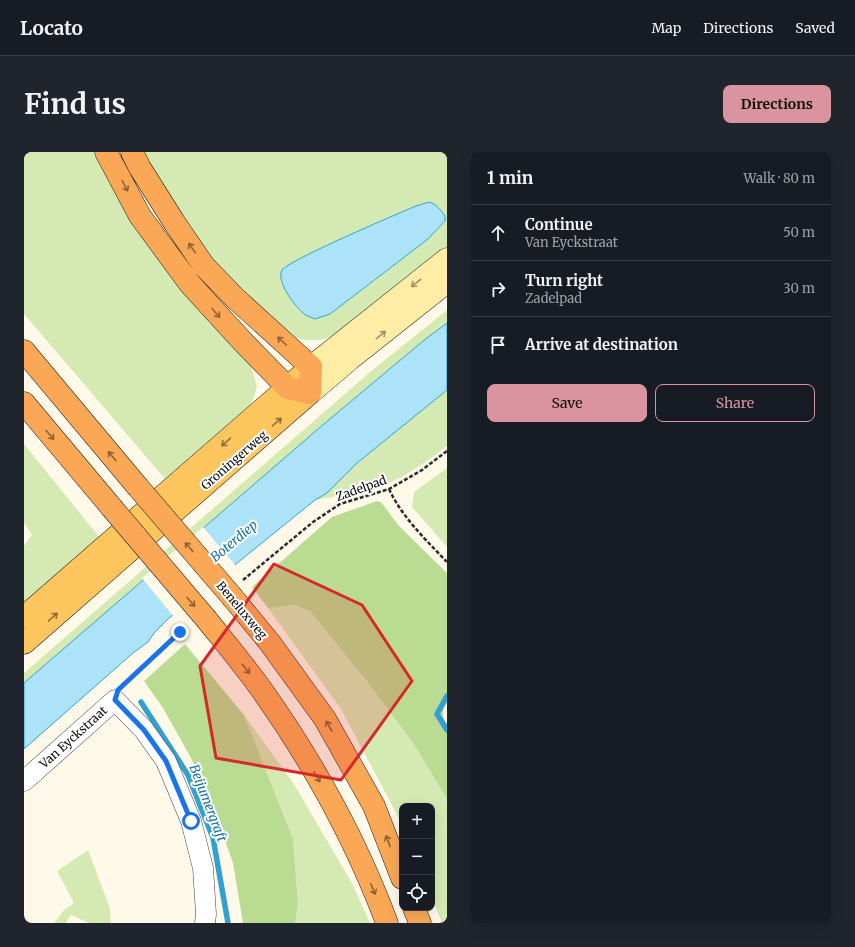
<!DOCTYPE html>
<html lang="en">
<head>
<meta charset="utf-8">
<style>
  body { margin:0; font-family:Merriweather,serif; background:#20242c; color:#f1f3f6 }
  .controls { position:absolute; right:12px; bottom:12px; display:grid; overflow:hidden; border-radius:8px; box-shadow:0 4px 16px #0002 }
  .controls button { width:36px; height:36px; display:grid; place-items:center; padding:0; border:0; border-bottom:1px solid #363941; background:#171b24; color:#f1f3f6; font:20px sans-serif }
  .stop { position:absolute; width:12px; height:12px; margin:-9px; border:3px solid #1a73e8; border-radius:50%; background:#fff }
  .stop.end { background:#1a73e8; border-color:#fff; box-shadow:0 1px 4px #0008 }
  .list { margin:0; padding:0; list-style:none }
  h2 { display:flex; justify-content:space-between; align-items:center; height:52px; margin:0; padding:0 16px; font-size:17px }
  h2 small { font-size:13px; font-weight:400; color:#9ea1a6 }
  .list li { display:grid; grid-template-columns:26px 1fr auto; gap:12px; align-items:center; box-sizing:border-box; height:56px; padding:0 16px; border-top:1px solid #363941 }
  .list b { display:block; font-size:15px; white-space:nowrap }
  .list p { margin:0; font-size:13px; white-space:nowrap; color:#9ea1a6 }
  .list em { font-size:13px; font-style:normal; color:#9ea1a6 }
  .actions { display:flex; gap:8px; padding:12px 16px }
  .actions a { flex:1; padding:9px 0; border:1px solid #da94a0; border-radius:8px; text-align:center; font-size:14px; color:#da94a0 }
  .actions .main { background:#da94a0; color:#111 }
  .icon { flex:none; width:22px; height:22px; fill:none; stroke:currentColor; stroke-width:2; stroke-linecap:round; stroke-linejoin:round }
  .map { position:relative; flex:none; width:423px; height:771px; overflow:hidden; border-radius:8px }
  header { display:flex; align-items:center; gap:24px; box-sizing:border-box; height:56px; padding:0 20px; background:#171b24; border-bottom:1px solid #363941 }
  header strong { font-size:19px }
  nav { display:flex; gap:22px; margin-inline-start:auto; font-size:14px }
  .intro { display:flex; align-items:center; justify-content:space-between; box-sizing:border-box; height:96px; padding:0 24px }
  h1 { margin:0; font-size:28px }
  .button { padding:10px 18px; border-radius:8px; background:#da94a0; color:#111; font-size:14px; font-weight:700 }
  main { display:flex; gap:24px; padding:0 24px }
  aside { flex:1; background:#171b24; border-radius:8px; box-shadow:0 4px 16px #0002 }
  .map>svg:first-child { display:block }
  .green { fill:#d5eab3; fill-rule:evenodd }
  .forest { fill:#badb92 }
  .water { fill:#ade3f8; stroke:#32a1d1 }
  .pier { fill:#fff9ea }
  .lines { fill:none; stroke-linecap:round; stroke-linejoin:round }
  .stream { stroke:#32a1d1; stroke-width:5.5 }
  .minor-casing { stroke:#3e3e3e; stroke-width:21 }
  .secondary-casing { stroke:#2d2d2d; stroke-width:23 }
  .primary-casing { stroke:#1c1c1c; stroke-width:23 }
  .trunk-casing { stroke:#1c1c1c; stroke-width:23 }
  .path { stroke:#2d2d2d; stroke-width:2.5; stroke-dasharray:4 2; stroke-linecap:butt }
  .minor { stroke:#fff; stroke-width:20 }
  .secondary { stroke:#ffeca5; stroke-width:22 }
  .primary { stroke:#fcc55d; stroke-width:22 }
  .trunk { stroke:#faa856; stroke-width:22 }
  .trunk-bridge-casing { stroke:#1c1c1c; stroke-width:23; stroke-linecap:butt }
  .trunk-bridge { stroke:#faa856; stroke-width:22 }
  .oneway { stroke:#8e6134 }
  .oneway2 { stroke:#9d9267 }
  .oneway3 { stroke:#907138 }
  .route { stroke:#1a73e8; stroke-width:5 }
  .marked { fill:#d62828; fill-opacity:0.2; stroke:#d62828; stroke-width:3; stroke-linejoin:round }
  .labels { text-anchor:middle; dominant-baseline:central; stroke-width:4; stroke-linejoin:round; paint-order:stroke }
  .street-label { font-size:12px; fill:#0b0b0b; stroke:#fff }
  .water-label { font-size:13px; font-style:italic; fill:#1270a0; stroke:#fff }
</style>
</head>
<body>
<header>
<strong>Locato</strong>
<nav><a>Map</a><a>Directions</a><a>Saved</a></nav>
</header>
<div class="intro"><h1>Find us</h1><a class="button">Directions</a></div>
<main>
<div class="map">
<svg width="423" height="771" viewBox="0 0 423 771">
  <rect width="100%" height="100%" fill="#fff9ea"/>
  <g class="green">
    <polygon points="0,0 72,0 227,214 233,235 227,253 141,327 0,162"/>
    <path d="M118 0H423V99L310 184C293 190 280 190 264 182L183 110ZM404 50 421 64V70L404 87 306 162 291 167 269 110 392 54Z"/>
    <polygon points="423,158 423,171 399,189 294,277 0,531 0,521 346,220"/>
    <path d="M423 238V294C404 308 382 325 360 333 338 341 314 344 291 348L303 341 333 311Z"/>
    <polygon points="0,292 76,386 0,453 0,394 8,383 0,371"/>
    <polygon points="423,316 423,395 388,355 390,340"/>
    <polygon points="270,453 286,459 345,532 389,591 423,647 423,771 418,771 408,746 408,654 378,654 378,672 317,557 244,456"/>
    <polygon points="220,563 270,632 329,733 346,771 271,771 274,752 269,687"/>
    <polygon points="64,698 86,756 87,771 65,771 47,763 42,771 30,771 40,758 50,751 33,719"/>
  </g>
  <g class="forest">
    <path d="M353 349 357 350 375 374 423 421V549C418 557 417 564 423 572V647L389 591 345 532 286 459 270 453 244 456 228 435 308 365Z"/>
    <polygon points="161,492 220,563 269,687 274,752 271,771 219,771 209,711 188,652 167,606 139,556 120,529"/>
  </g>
  <g class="water">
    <path d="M405 50C412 52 417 58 421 64V69L404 87 306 162 291 167C287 165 281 164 278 160 270 153 252 129 258 118 265 108 373 62 392 54Z"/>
    <polygon points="423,171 423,238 333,311 303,341 291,348 144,467 130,481 124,490 109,501 0,597 0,531 294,277 399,189"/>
  </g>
  <polygon class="pier" points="179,375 212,414 150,465 118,426"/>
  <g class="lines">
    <g class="stream">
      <polyline points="423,544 413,562 423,578"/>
      <polyline points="117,550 164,623 189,686 204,771"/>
    </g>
    <defs>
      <polyline id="minor" points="0,629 91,548 120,578 142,609 167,669 179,716 182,762 181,771"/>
      <g id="secondary">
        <polyline points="287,215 423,107"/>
        <polyline points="286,241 326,207 423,130"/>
      </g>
      <g id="primary">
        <polyline points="0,465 287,215"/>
        <polyline points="0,491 286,241"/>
      </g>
      <g id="trunk">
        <polyline points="82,0 116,64 166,132 220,191 264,236 286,241 287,215 211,146 180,114 150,70 116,16 108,0"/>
        <polyline points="0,199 113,334"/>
        <polyline points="0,251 88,356"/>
        <polyline points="209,446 246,491 301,567 350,654 378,726"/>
        <path d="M183 468C203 493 224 518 242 544 291 614 333 691 363 771"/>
        <polyline points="390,756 396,771"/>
      </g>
    </defs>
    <use href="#minor" class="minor-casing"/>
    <use href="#secondary" class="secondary-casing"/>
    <use href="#primary" class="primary-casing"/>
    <use href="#trunk" class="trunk-casing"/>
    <g class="path">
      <path d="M365 337C378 365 401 387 423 410"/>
      <polyline points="219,428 289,370 316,352 365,337 398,318 423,299"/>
      <polyline points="100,533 163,475"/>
    </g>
    <use href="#minor" class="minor"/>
    <use href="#secondary" class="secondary"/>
    <use href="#primary" class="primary"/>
    <use href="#trunk" class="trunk"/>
    <defs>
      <g id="trunk-bridge">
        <polyline points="113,334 209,446"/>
        <polyline points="88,356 183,468"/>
      </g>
    </defs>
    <use href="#trunk-bridge" class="trunk-bridge-casing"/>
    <use href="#trunk-bridge" class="trunk-bridge"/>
  </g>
  <defs><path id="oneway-shaft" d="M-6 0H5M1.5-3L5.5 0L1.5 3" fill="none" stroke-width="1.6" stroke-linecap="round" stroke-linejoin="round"/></defs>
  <g class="oneway">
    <use href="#oneway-shaft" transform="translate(101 34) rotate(62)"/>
    <use href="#oneway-shaft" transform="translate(168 96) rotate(-125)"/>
    <use href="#oneway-shaft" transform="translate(192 161) rotate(48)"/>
    <use href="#oneway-shaft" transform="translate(258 189) rotate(-138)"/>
    <use href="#oneway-shaft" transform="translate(26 283) rotate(50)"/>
    <use href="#oneway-shaft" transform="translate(88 304) rotate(-130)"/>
    <use href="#oneway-shaft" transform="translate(165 395) rotate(-130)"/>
    <use href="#oneway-shaft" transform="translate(167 450) rotate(49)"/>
    <use href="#oneway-shaft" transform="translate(222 517) rotate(52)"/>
    <use href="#oneway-shaft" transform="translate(305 574) rotate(-119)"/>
    <use href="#oneway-shaft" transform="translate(293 625) rotate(60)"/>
    <use href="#oneway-shaft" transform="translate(364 689) rotate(-111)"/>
    <use href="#oneway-shaft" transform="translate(349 737) rotate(67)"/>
  </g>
  <g class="oneway2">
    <use href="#oneway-shaft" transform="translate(392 131) rotate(142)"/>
    <use href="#oneway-shaft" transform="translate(357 183) rotate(-38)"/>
  </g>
  <g class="oneway3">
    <use href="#oneway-shaft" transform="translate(253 270) rotate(-41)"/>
    <use href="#oneway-shaft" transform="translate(202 290) rotate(139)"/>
    <use href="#oneway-shaft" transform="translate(29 465) rotate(-41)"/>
  </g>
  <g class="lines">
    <polyline class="route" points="156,480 94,538 91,548 120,578 142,609 167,669"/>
  </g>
  <path class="marked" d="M250 412 338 453 388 529 317 628 192 606 176 514Z"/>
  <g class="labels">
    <g class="street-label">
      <text transform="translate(210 308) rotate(-41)">Groningerweg</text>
      <text transform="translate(337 336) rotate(-20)">Zadelpad</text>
      <text transform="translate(218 458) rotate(50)">Beneluxweg</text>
      <text transform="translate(49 585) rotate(-42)">Van Eyckstraat</text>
    </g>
    <g class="water-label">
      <text transform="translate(210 389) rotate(-40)">Boterdiep</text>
      <text transform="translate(184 651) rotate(69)">Beijumergraft</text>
    </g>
  </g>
</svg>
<div class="controls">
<button>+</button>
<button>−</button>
<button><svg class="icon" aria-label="locate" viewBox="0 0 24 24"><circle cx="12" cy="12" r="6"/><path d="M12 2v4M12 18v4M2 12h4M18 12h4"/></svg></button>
</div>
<div class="stop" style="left:167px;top:669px"></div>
<div class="stop end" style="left:156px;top:480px"></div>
</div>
<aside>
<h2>1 min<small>Walk · 80 m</small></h2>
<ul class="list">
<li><svg class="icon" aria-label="ahead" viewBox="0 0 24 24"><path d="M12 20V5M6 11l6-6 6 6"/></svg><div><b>Continue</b><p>Van Eyckstraat</p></div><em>50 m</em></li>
<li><svg class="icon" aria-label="right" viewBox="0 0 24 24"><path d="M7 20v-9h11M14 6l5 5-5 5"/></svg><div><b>Turn right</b><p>Zadelpad</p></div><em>30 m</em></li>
<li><svg class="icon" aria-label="arrive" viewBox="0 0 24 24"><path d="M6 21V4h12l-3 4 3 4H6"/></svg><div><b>Arrive at destination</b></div></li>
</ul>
<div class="actions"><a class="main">Save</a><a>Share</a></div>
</aside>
</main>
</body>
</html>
